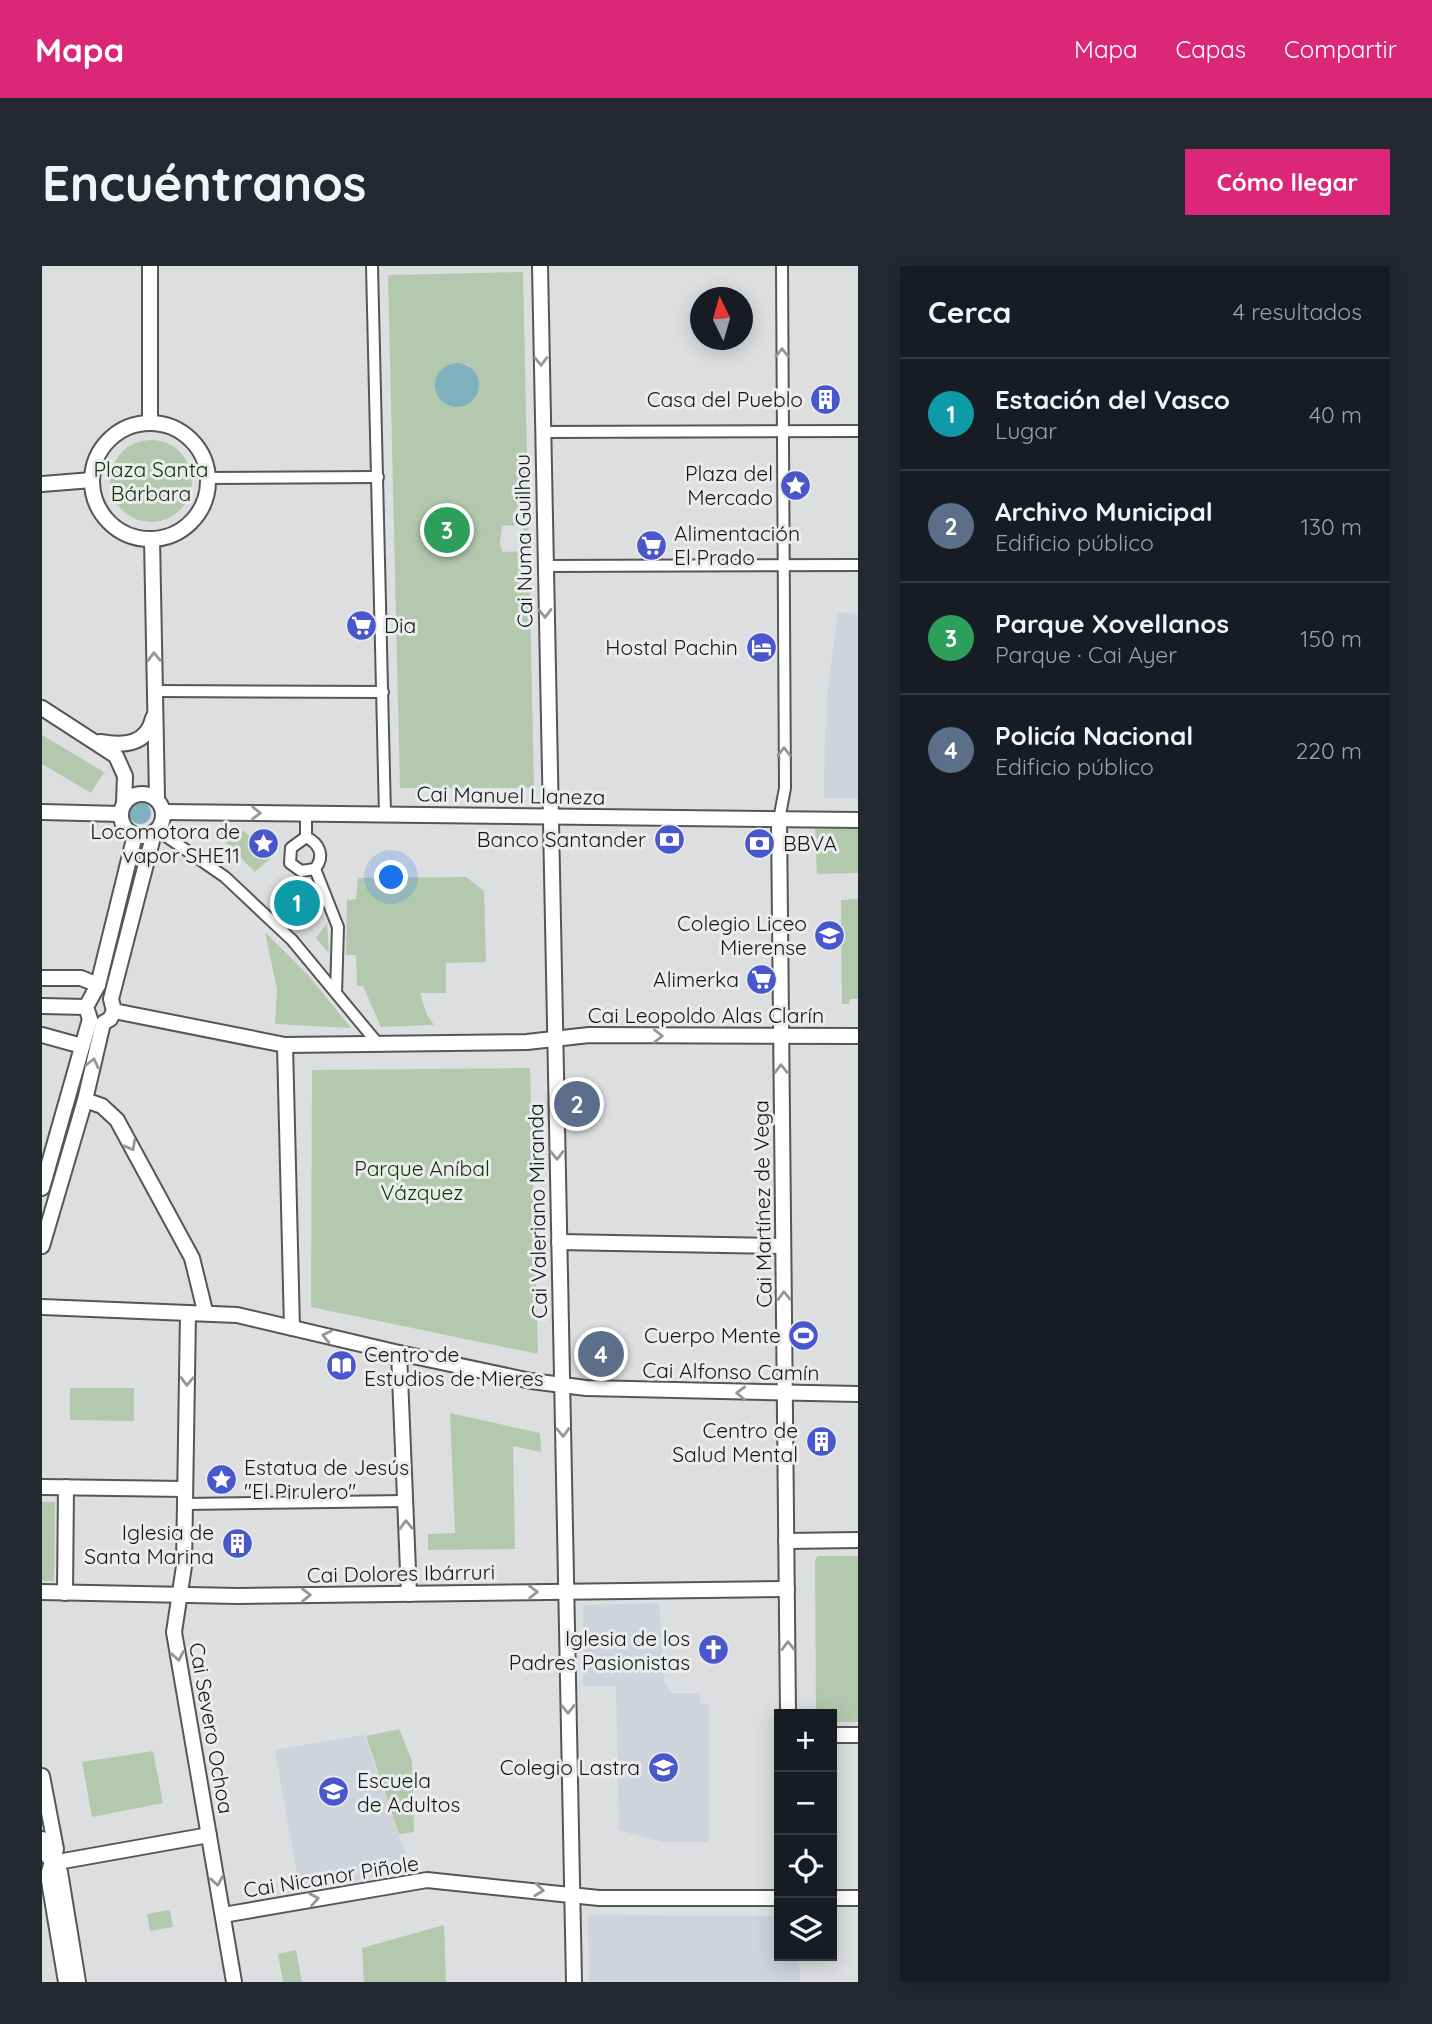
<!DOCTYPE html>
<html lang="es">
<head>
<meta charset="utf-8">
<style>
  body { margin:0; font-family:Quicksand,sans-serif; background:#242831; color:#f1f3f6 }
  .controls { position:absolute; right:21px; bottom:21px; display:grid; overflow:hidden; border-radius:0px; box-shadow:0 4px 18px #0003 }
  .controls button { width:63px; height:63px; display:grid; place-items:center; padding:0; border:0; border-bottom:2px solid #363941; background:#171b24; color:#f1f3f6; font:35px sans-serif }
  .compass { position:absolute; left:648px; top:21px; width:63px; height:63px; border-radius:50%; background:#171b24; box-shadow:0 4px 18px #0003; rotate:355deg }
  .you { position:absolute; left:350px; top:612px; width:24px; height:24px; margin:-18px; border:5px solid #fff; border-radius:50%; background:#1a73e8; box-shadow:0 0 0 10px #1a73e833 }
  .badge { display:grid; place-items:center; width:46px; height:46px; border-radius:50%; background:#db2777; color:#fff; font-size:23px; font-weight:700 }
  .pin { position:absolute; translate:-50% -50%; border:4px solid #fff; box-shadow:0 2px 7px #0006 }
  .list { margin:0; padding:0; list-style:none }
  h2 { display:flex; justify-content:space-between; align-items:center; height:91px; margin:0; padding:0 28px; font-size:30px }
  h2 small { font-size:23px; font-weight:400; color:#9ea1a6 }
  .list li { display:grid; grid-template-columns:46px 1fr auto; gap:21px; align-items:center; box-sizing:border-box; height:112px; padding:0 28px; border-top:2px solid #363941 }
  .list b { display:block; font-size:26px; white-space:nowrap }
  .list p { margin:0; font-size:23px; white-space:nowrap; color:#9ea1a6 }
  .list em { font-size:23px; font-style:normal; color:#9ea1a6 }
  .icon { flex:none; width:38px; height:38px; fill:none; stroke:currentColor; stroke-width:2; stroke-linecap:round; stroke-linejoin:round }
  .map { position:relative; flex:none; width:816px; height:1716px; overflow:hidden; border-radius:0px }
  header { display:flex; align-items:center; gap:42px; box-sizing:border-box; height:98px; padding:0 35px; background:#db2777; color:#fff }
  header strong { font-size:33px }
  nav { display:flex; gap:38px; margin-inline-start:auto; font-size:24px }
  .intro { display:flex; align-items:center; justify-content:space-between; box-sizing:border-box; height:168px; padding:0 42px }
  h1 { margin:0; font-size:49px }
  .button { padding:18px 32px; border-radius:0px; background:#db2777; color:#fff; font-size:24px; font-weight:700 }
  main { display:flex; gap:42px; padding:0 42px }
  aside { flex:1; background:#171b24; border-radius:0px; box-shadow:0 4px 18px #0003 }
  .map>svg:first-child { display:block }
  .built { fill:#cfd4dc }
  .green { fill:#b3c9ae; fill-rule:evenodd }
  .water { fill:#7eb1bd }
  .lines { fill:none; stroke-linecap:round; stroke-linejoin:round }
  .pedestrian-casing { stroke:#555657; stroke-width:14 }
  .minor-casing { stroke:#555657; stroke-width:18 }
  .pedestrian { stroke:#fff; stroke-width:10 }
  .minor { stroke:#fff; stroke-width:14 }
  .oneway { stroke:#969697 }
  .labels { text-anchor:middle; dominant-baseline:central; stroke-width:6; stroke-linejoin:round; paint-order:stroke }
  .poi-label { font-size:21px; fill:#161617; stroke:#eaeced; text-anchor:end }
  .park-label { font-size:21px; fill:#0f3503; stroke:#eaeced }
  .street-label { font-size:21px; fill:#161617; stroke:#eaeced }
</style>
</head>
<body>
<header>
<strong>Mapa</strong>
<nav><a>Mapa</a><a>Capas</a><a>Compartir</a></nav>
</header>
<div class="intro"><h1>Encuéntranos</h1><a class="button">Cómo llegar</a></div>
<main>
<div class="map">
<svg width="816" height="1716" viewBox="0 0 816 1716">
  <rect width="100%" height="100%" fill="#dddee0"/>
  <g class="built">
    <polygon points="796,346 816,348 816,532 782,532 783,462 785,462 785,430"/>
    <polygon points="617,1337 623,1418 630,1427 658,1427 658,1439 667,1438 667,1576 620,1576 577,1564 574,1420 541,1420 541,1339"/>
    <polygon points="322,1469 369,1603 258,1625 233,1484"/>
    <polygon points="546,1649 737,1650 737,1690 757,1690 758,1716 547,1716"/>
  </g>
  <g class="green">
    <path d="M481 6 492 522H358L346 9ZM414 97 426 99C437 111 442 122 429 136L396 109 406 99ZM474 259H481V285L461 286 458 278 460 260Z"/>
    <circle cx="109" cy="215" r="41"/>
    <polygon points="0,469 62,506 49,527 0,498"/>
    <polygon points="773,563 816,563 816,607 775,608"/>
    <polygon points="202,565 229,592 213,606 173,566"/>
    <polygon points="424,611 442,625 444,696 404,697 404,727 378,727 385,749 392,759 339,761 321,720 315,720 314,689 304,689 305,634 314,633 316,612"/>
    <polygon points="816,633 816,733 808,733 807,738 800,738 799,634"/>
    <polygon points="285,657 287,687 274,672"/>
    <polygon points="223,666 265,708 309,762 233,758 235,723"/>
    <polygon points="488,802 496,1088 269,1041 270,804"/>
    <polygon points="28,1122 92,1122 92,1155 28,1154"/>
    <polygon points="408,1147 498,1167 499,1186 471,1180 473,1283 386,1284 386,1268 413,1267"/>
    <polygon points="0,1236 13,1236 12,1315 0,1315"/>
    <polygon points="776,1290 816,1290 816,1456 790,1456 790,1448 774,1448 773,1294"/>
    <polygon points="357,1463 370,1495 372,1566 357,1568 324,1470"/>
    <polygon points="111,1485 121,1537 50,1551 40,1496"/>
    <polygon points="128,1644 131,1661 108,1665 105,1648"/>
    <polygon points="402,1659 404,1716 322,1716 320,1682"/>
    <polygon points="254,1684 260,1716 241,1716 236,1688"/>
  </g>
  <g class="water">
    <circle cx="415" cy="119" r="22"/>
    <circle cx="98" cy="547" r="11"/>
  </g>
  <g class="lines">
    <defs>
      <g id="pedestrian">
        <polyline points="330,0 343,549"/>
        <polyline points="500,166 816,165"/>
        <polyline points="166,212 336,211"/>
        <polyline points="502,300 816,299"/>
        <polyline points="112,425 341,426"/>
        <path d="M264 548V571C278 578 283 590 273 603L296 661 294 727"/>
        <polyline points="737,554 743,522 740,0"/>
        <polyline points="115,564 183,611 250,674 337,779"/>
        <polyline points="264,571 249,582 248,597 259,605 273,603"/>
        <polyline points="143,1238 363,1235"/>
      </g>
      <g id="minor">
        <polyline points="108,0 108,157"/>
        <polyline points="498,0 532,1716"/>
        <circle cx="108" cy="215" r="58"/>
        <polyline points="0,218 50,214"/>
        <polyline points="110,273 115,532"/>
        <polyline points="0,442 74,490 83,510 82,538"/>
        <path d="M58 476C82 480 105 479 111 452"/>
        <circle cx="100" cy="549" r="21"/>
        <polyline points="0,546 79,548"/>
        <polyline points="122,546 816,554"/>
        <polyline points="737,554 746,1448"/>
        <polyline points="0,712 39,712 56,719"/>
        <polyline points="0,740 44,741"/>
        <polyline points="72,745 243,779 485,776 547,769 816,770"/>
        <polyline points="0,769 40,780"/>
        <polyline points="243,779 250,1062"/>
        <polyline points="43,834 60,840 75,854 150,992 163,1045"/>
        <polyline points="0,922 48,753 44,741 56,719 93,569"/>
        <polyline points="517,976 741,980"/>
        <polyline points="0,980 43,834 61,757 68,753 72,745 69,733 112,567"/>
        <polyline points="0,1041 195,1049 357,1087 489,1115 544,1122 816,1128"/>
        <polyline points="146,1047 142,1300 132,1366 192,1716"/>
        <polyline points="357,1087 367,1328"/>
        <polyline points="0,1221 143,1223"/>
        <polyline points="744,1275 816,1274"/>
        <polyline points="0,1326 196,1330 745,1323"/>
        <polyline points="23,1327 24,1221"/>
        <polyline points="790,1469 816,1469"/>
        <polyline points="0,1510 14,1583 6,1609 24,1716"/>
        <polyline points="0,1573 2,1585 18,1606 36,1716"/>
        <polyline points="10,1597 167,1569"/>
        <polyline points="790,1632 816,1632"/>
        <polyline points="181,1649 385,1614 557,1632 737,1632"/>
      </g>
    </defs>
    <use href="#pedestrian" class="pedestrian-casing"/>
    <use href="#minor" class="minor-casing"/>
    <use href="#pedestrian" class="pedestrian"/>
    <use href="#minor" class="minor"/>
  </g>
  <defs><path id="oneway-chevron" d="M-2-3.5L2.5 0L-2 3.5" fill="none" stroke-width="1.6" stroke-linecap="round" stroke-linejoin="round" transform="scale(1.75)"/></defs>
  <g class="oneway">
    <use href="#oneway-chevron" transform="translate(740 87) rotate(-90)"/>
    <use href="#oneway-chevron" transform="translate(499 95) rotate(89)"/>
    <use href="#oneway-chevron" transform="translate(503 347) rotate(89)"/>
    <use href="#oneway-chevron" transform="translate(112 391) rotate(-91)"/>
    <use href="#oneway-chevron" transform="translate(742 486) rotate(-91)"/>
    <use href="#oneway-chevron" transform="translate(214 547) rotate(1)"/>
    <use href="#oneway-chevron" transform="translate(616 770)"/>
    <use href="#oneway-chevron" transform="translate(51 797) rotate(-77)"/>
    <use href="#oneway-chevron" transform="translate(739 803) rotate(-91)"/>
    <use href="#oneway-chevron" transform="translate(89 880) rotate(61)"/>
    <use href="#oneway-chevron" transform="translate(515 889) rotate(89)"/>
    <use href="#oneway-chevron" transform="translate(742 1030) rotate(-91)"/>
    <use href="#oneway-chevron" transform="translate(285 1070) rotate(-167)"/>
    <use href="#oneway-chevron" transform="translate(145 1115) rotate(91)"/>
    <use href="#oneway-chevron" transform="translate(699 1127) rotate(-178)"/>
    <use href="#oneway-chevron" transform="translate(521 1166) rotate(89)"/>
    <use href="#oneway-chevron" transform="translate(364 1259) rotate(-92)"/>
    <use href="#oneway-chevron" transform="translate(491 1326) rotate(-1)"/>
    <use href="#oneway-chevron" transform="translate(264 1329) rotate(-1)"/>
    <use href="#oneway-chevron" transform="translate(746 1380) rotate(-91)"/>
    <use href="#oneway-chevron" transform="translate(136 1390) rotate(80)"/>
    <use href="#oneway-chevron" transform="translate(526 1443) rotate(89)"/>
    <use href="#oneway-chevron" transform="translate(175 1615) rotate(80)"/>
    <use href="#oneway-chevron" transform="translate(497 1624) rotate(6)"/>
    <use href="#oneway-chevron" transform="translate(272 1633) rotate(-10)"/>
  </g>
  <defs>
    <symbol id="building-disc" viewBox="-11 -11 22 22"><circle r="9.5" fill="#4a56cc" stroke="#eaeced"/><path d="M-4-6H4V6H1V3H-1V6H-4ZM-2.5-4.3h1.7v1.8h-1.7ZM.8-4.3h1.7v1.8H.8ZM-2.5-1h1.7V.8h-1.7ZM.8-1h1.7V.8H.8Z" fill="#fff"/></symbol>
    <symbol id="sight-disc" viewBox="-11 -11 22 22"><circle r="9.5" fill="#4a56cc" stroke="#eaeced"/><path d="M0-6L1.8-2.2L6-1.7L2.9 1.2L3.7 5.4L0 3.3L-3.7 5.4L-2.9 1.2L-6-1.7L-1.8-2.2Z" fill="#fff"/></symbol>
    <symbol id="supermarket-disc" viewBox="-11 -11 22 22"><circle r="9.5" fill="#4a56cc" stroke="#eaeced"/><path d="M-6-5.5h2.5l.6 2H6L4.5 2H-2.5L-4.4-4H-6ZM-1.5 3.2a1.3 1.3 0 1 0 .1 0ZM3 3.2a1.3 1.3 0 1 0 .1 0Z" fill="#fff"/></symbol>
    <symbol id="hotel-disc" viewBox="-11 -11 22 22"><circle r="9.5" fill="#4a56cc" stroke="#eaeced"/><path d="M-6-4.5h1.5V1H6V5H4.5V3h-9V5H-6ZM-4 0a1.8 1.8 0 1 1 3.6 0ZM.5 0V-2.5h3Q6-2.5 6 0Z" fill="#fff"/></symbol>
    <symbol id="bank-disc" viewBox="-11 -11 22 22"><circle r="9.5" fill="#4a56cc" stroke="#eaeced"/><path d="M-6-4H6V4H-6ZM0-2.3a2.3 2.3 0 1 0 0 4.6a2.3 2.3 0 1 0 0-4.6Z" fill="#fff"/></symbol>
    <symbol id="school-disc" viewBox="-11 -11 22 22"><circle r="9.5" fill="#4a56cc" stroke="#eaeced"/><path d="M0-5L7-2L0 1L-7-2ZM-4 1L0 2.5L4 1V4Q0 6-4 4Z" fill="#fff"/></symbol>
    <symbol id="stadium-disc" viewBox="-11 -11 22 22"><circle r="9.5" fill="#4a56cc" stroke="#eaeced"/><path d="M0-5a6.5 5 0 1 0 0 10a6.5 5 0 1 0 0-10ZM-3.5-1.8h7v3.6h-7Z" fill="#fff"/></symbol>
    <symbol id="library-disc" viewBox="-11 -11 22 22"><circle r="9.5" fill="#4a56cc" stroke="#eaeced"/><path d="M-6-4Q-3-5.5-.7-3.5V5Q-3 3-6 4ZM6-4Q3-5.5 .7-3.5V5Q3 3 6 4Z" fill="#fff"/></symbol>
    <symbol id="church-disc" viewBox="-11 -11 22 22"><circle r="9.5" fill="#4a56cc" stroke="#eaeced"/><path d="M-1.2-6h2.4v3.5h3.3v2.4h-3.3V6h-2.4V-.1h-3.3v-2.4h3.3Z" fill="#fff"/></symbol>
  </defs>
  <g fill-rule="evenodd">
    <use href="#building-disc" x="766" y="116" width="35" height="35"/>
    <use href="#sight-disc" x="736" y="202" width="35" height="35"/>
    <use href="#supermarket-disc" x="592" y="262" width="35" height="35"/>
    <use href="#supermarket-disc" x="302" y="342" width="35" height="35"/>
    <use href="#hotel-disc" x="702" y="364" width="35" height="35"/>
    <use href="#bank-disc" x="610" y="556" width="35" height="35"/>
    <use href="#sight-disc" x="204" y="560" width="35" height="35"/>
    <use href="#bank-disc" x="700" y="560" width="35" height="35"/>
    <use href="#school-disc" x="770" y="652" width="35" height="35"/>
    <use href="#supermarket-disc" x="702" y="696" width="35" height="35"/>
    <use href="#stadium-disc" x="744" y="1052" width="35" height="35"/>
    <use href="#library-disc" x="282" y="1082" width="35" height="35"/>
    <use href="#building-disc" x="762" y="1158" width="35" height="35"/>
    <use href="#sight-disc" x="162" y="1196" width="35" height="35"/>
    <use href="#building-disc" x="178" y="1260" width="35" height="35"/>
    <use href="#church-disc" x="654" y="1366" width="35" height="35"/>
    <use href="#school-disc" x="604" y="1484" width="35" height="35"/>
    <use href="#school-disc" x="274" y="1508" width="35" height="35"/>
  </g>
  <g class="labels">
    <g class="poi-label">
      <text x="761" y="133">Casa del Pueblo</text>
      <text x="731" y="207">Plaza del<tspan x="731" dy="24">Mercado</tspan></text>
      <text x="632" y="267" text-anchor="start">Alimentación<tspan x="632" dy="24">El Prado</tspan></text>
      <text x="342" y="359" text-anchor="start">Dia</text>
      <text x="696" y="381">Hostal Pachin</text>
      <text x="198" y="565">Locomotora de<tspan x="198" dy="24">vapor SHE11</tspan></text>
      <text x="604" y="573">Banco Santander</text>
      <text x="741" y="577" text-anchor="start">BBVA</text>
      <text x="765" y="657">Colegio Liceo<tspan x="765" dy="24">Mierense</tspan></text>
      <text x="697" y="713">Alimerka</text>
      <text x="739" y="1069">Cuerpo Mente</text>
      <text x="322" y="1088" text-anchor="start">Centro de<tspan x="322" dy="24">Estudios de Mieres</tspan></text>
      <text x="756" y="1164">Centro de<tspan x="756" dy="24">Salud Mental</tspan></text>
      <text x="202" y="1201" text-anchor="start">Estatua de Jesús<tspan x="202" dy="24">"El Pirulero"</tspan></text>
      <text x="172" y="1266">Iglesia de<tspan x="172" dy="24">Santa Marina</tspan></text>
      <text x="648" y="1372">Iglesia de los<tspan x="648" dy="24">Padres Pasionistas</tspan></text>
      <text x="598" y="1501">Colegio Lastra</text>
      <text x="315" y="1514" text-anchor="start">Escuela<tspan x="315" dy="24">de Adultos</tspan></text>
    </g>
    <g class="park-label">
      <text x="109" y="203">Plaza Santa<tspan x="109" dy="24">Bárbara</tspan></text>
      <text x="380" y="902">Parque Aníbal<tspan x="380" dy="24">Vázquez</tspan></text>
    </g>
    <g class="street-label">
      <text transform="translate(481 275) rotate(-91)">Cai Numa Guilhou</text>
      <text transform="translate(469 529) rotate(1)">Cai Manuel Llaneza</text>
      <text x="664" y="749">Cai Leopoldo Alas Clarín</text>
      <text transform="translate(720 938) rotate(-91)">Cai Martínez de Vega</text>
      <text transform="translate(495 945) rotate(-91)">Cai Valeriano Miranda</text>
      <text transform="translate(689 1105) rotate(1)">Cai Alfonso Camín</text>
      <text transform="translate(359 1307) rotate(-1)">Cai Dolores Ibárruri</text>
      <text transform="translate(170 1462) rotate(80)">Cai Severo Ochoa</text>
      <text transform="translate(289 1610) rotate(-9)">Cai Nicanor Piñole</text>
    </g>
  </g>
</svg>
<div class="controls">
<button>+</button>
<button>−</button>
<button><svg class="icon" aria-label="locate" viewBox="0 0 24 24"><circle cx="12" cy="12" r="6"/><path d="M12 2v4M12 18v4M2 12h4M18 12h4"/></svg></button>
<button><svg class="icon" aria-label="layers" viewBox="0 0 24 24"><path d="M12 4l9 5-9 5-9-5zM3 14l9 5 9-5"/></svg></button>
</div>
<svg class="compass" viewBox="-18 -18 36 36"><path d="M0-13l5 13h-10z" fill="#e53935"/><path d="M0 13l5-13h-10z" fill="#9ea1a6"/></svg>
<div class="you"></div>
<div class="pin badge" style="left:255px;top:637px;background:#0f9aa8">1</div>
<div class="pin badge" style="left:535px;top:838px;background:#5c6f8a">2</div>
<div class="pin badge" style="left:405px;top:264px;background:#2e9e5b">3</div>
<div class="pin badge" style="left:559px;top:1088px;background:#5c6f8a">4</div>
</div>
<aside>
<h2>Cerca<small>4 resultados</small></h2>
<ul class="list">
<li><span class="badge" style="background:#0f9aa8">1</span><div><b>Estación del Vasco</b><p>Lugar</p></div><em>40 m</em></li>
<li><span class="badge" style="background:#5c6f8a">2</span><div><b>Archivo Municipal</b><p>Edificio público</p></div><em>130 m</em></li>
<li><span class="badge" style="background:#2e9e5b">3</span><div><b>Parque Xovellanos</b><p>Parque · Cai Ayer</p></div><em>150 m</em></li>
<li><span class="badge" style="background:#5c6f8a">4</span><div><b>Policía Nacional</b><p>Edificio público</p></div><em>220 m</em></li>
</ul>
</aside>
</main>
</body>
</html>
